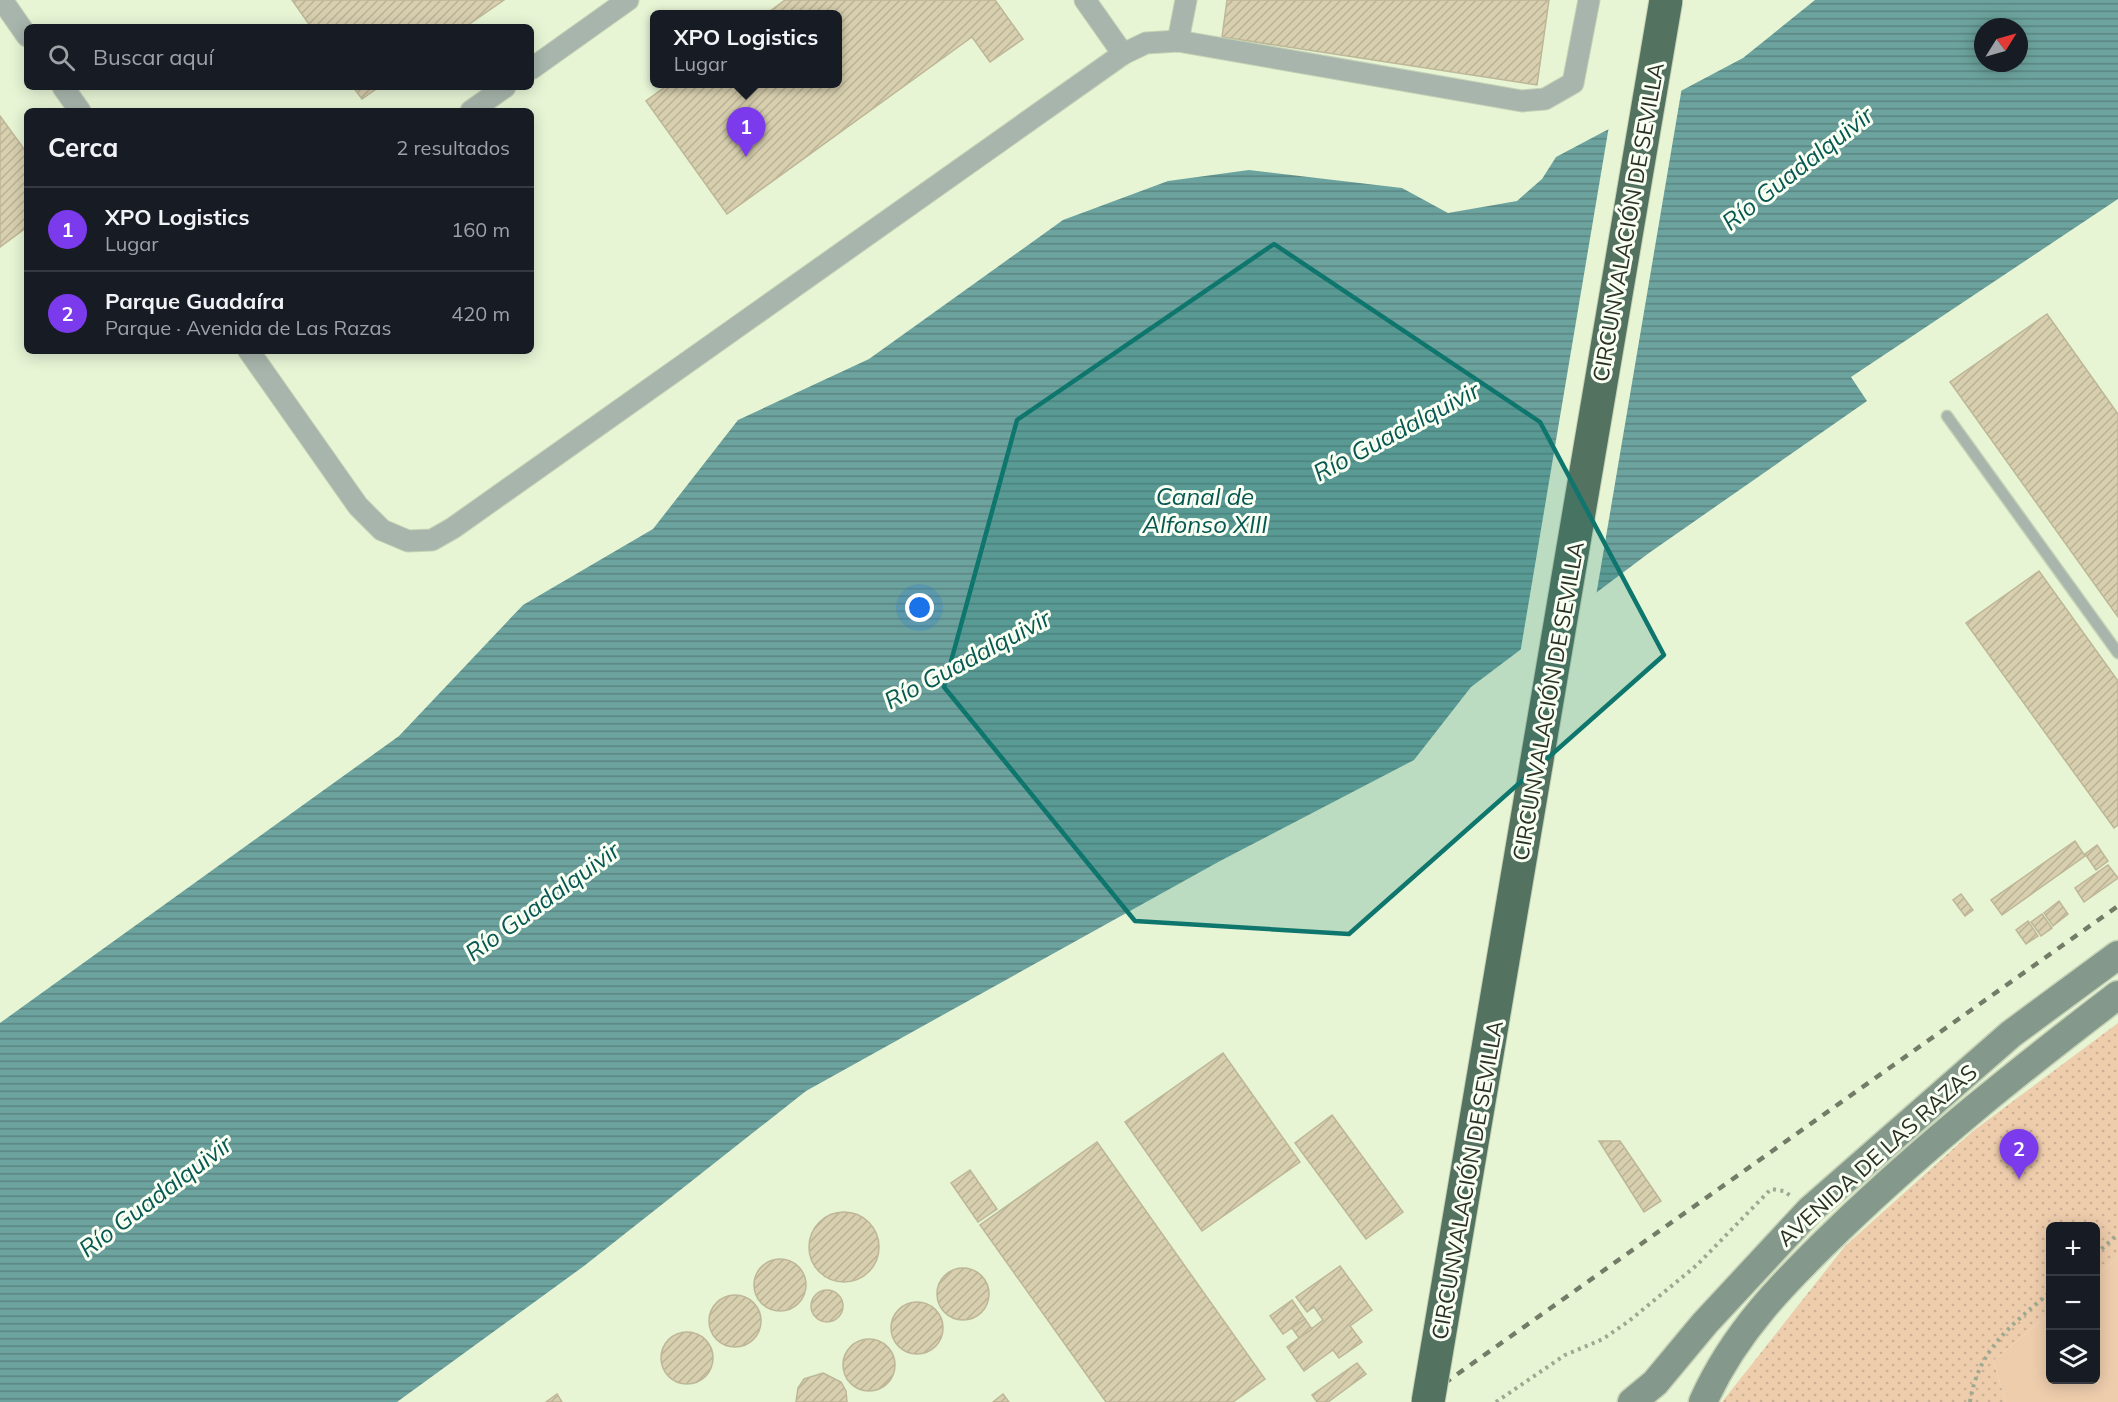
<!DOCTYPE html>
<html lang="es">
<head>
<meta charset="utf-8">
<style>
  body { margin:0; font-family:Mulish,sans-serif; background:#242831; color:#f1f3f6 }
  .controls { position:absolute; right:18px; bottom:18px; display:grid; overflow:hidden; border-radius:9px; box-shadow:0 3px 15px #0003 }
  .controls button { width:54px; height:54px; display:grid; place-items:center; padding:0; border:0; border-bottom:2px solid #363941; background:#171b24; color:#f1f3f6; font:30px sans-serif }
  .compass { position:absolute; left:1974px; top:18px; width:54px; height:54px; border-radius:50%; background:#171b24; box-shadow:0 3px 15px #0003; rotate:53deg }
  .you { position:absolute; left:920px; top:608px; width:21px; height:21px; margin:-15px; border:4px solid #fff; border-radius:50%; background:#1a73e8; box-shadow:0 0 0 9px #1a73e833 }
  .badge { display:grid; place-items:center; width:39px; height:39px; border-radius:50%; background:#7c3aed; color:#fff; font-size:20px; font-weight:700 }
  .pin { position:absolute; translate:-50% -50px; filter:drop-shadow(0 2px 3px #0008) }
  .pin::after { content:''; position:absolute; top:32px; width:21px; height:18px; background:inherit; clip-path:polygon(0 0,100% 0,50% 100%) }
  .popup { position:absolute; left:650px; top:10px; width:192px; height:78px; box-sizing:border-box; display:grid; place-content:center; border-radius:9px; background:#171b24; filter:drop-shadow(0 2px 4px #0005); font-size:20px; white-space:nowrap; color:#9ea1a6 }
  .popup b { font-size:22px; color:#f1f3f6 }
  .popup::after { content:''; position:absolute; left:50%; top:100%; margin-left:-12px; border:12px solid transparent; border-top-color:#171b24 }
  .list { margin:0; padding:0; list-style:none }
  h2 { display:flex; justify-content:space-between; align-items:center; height:78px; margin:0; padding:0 24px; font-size:26px }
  h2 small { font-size:20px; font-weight:400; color:#9ea1a6 }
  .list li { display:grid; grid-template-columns:39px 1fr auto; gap:18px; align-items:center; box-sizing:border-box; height:84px; padding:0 24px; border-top:2px solid #363941 }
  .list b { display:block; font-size:22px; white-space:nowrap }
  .list p { margin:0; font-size:20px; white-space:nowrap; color:#9ea1a6 }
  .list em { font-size:20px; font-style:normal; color:#9ea1a6 }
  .icon { flex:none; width:33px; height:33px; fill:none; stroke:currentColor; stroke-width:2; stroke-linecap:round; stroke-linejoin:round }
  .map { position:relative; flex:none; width:2118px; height:1402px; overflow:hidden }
  .search { position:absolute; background:#171b24; box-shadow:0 3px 15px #0003; left:24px; top:24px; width:510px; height:66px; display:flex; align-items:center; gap:15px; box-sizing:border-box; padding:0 21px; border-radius:9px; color:#9ea1a6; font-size:22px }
  .panel { position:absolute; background:#171b24; box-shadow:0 3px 15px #0003; left:24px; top:108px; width:510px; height:246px; border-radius:9px }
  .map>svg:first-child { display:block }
  .grass { fill:#eecdad }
  .park { fill:url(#park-dots) }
  .water { fill:url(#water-rules); fill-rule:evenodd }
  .pier { fill:#e7f5d5 }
  .building { fill:url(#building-hatch); stroke:#beb797; stroke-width:1.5 }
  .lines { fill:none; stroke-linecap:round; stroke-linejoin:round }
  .lane-casing { stroke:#c5d2b5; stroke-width:13 }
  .street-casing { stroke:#c5d2b5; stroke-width:23 }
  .secondary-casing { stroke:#c5d2b5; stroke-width:31 }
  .path { stroke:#9ea890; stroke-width:4; stroke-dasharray:3 4.5; stroke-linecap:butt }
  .lane { stroke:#a7b5ac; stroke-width:10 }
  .street { stroke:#a7b5ac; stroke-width:21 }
  .secondary { stroke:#84988b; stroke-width:28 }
  .rail { stroke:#747c68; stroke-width:4.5; stroke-dasharray:8 8; stroke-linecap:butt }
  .highway-bridge-casing { stroke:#c5d2b5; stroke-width:35; stroke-linecap:butt }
  .highway-bridge { stroke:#547260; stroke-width:33 }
  .marked { fill:#0f766e; fill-opacity:0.2; stroke:#0f766e; stroke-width:4.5; stroke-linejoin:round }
  .labels { text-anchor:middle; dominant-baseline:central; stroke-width:6; stroke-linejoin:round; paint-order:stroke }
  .street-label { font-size:22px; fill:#2b3024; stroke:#f9fff2 }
  .water-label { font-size:24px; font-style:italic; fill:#075853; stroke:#f9fff2 }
</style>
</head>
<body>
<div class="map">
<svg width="2118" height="1402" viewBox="0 0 2118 1402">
  <defs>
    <pattern id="park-dots" width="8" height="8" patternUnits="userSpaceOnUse" patternTransform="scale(1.5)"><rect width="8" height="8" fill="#eecdad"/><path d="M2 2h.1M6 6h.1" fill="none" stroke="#ccb095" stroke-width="1.8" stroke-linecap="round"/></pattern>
    <pattern id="water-rules" width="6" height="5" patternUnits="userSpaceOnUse" patternTransform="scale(1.5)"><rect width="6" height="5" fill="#6da39e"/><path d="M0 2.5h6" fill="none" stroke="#5a8581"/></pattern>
    <pattern id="building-hatch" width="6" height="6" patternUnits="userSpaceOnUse" patternTransform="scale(1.5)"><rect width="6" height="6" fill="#d7cfae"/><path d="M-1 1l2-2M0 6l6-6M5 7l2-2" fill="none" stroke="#b9b296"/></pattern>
  </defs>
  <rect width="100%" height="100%" fill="#e7f5d5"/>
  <polygon class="grass" points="2118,1257 2118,1402 2006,1402 1993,1361 2050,1313 2050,1380 2096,1380 2096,1276"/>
  <polygon class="park" points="2118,1023 2118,1257 2096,1276 2096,1226 2050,1226 2050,1313 1993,1361 2006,1402 1722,1402 1845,1246 1973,1131"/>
  <path class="water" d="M1815 0H2118V199L1851 377 1867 401 1649 553 1471 687 1414 760 1220 861 806 1091 584 1266 397 1402H0V1023L399 736 523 605 653 529 738 420 869 359 1063 220 1168 181 1249 170 1402 188 1448 213 1517 201 1542 179 1556 157 1743 58ZM1983 27H2019V63H1983Z"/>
  <polygon class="pier" points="1682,87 1596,596 1520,654 1609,126"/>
  <g class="building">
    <polygon points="292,0 504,0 465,27 311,27"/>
    <polygon points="785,0 995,0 1023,39 990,62 972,37 727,214 646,101 669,84 837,84 837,15 765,15"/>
    <polygon points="1227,0 1549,0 1537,85 1222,37"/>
    <polygon points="353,87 379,87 362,99"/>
    <polygon points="0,116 27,153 27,227 0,247"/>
    <polygon points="2047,314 2118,414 2118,617 1950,382"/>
    <polygon points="2039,571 2118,681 2118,825 2114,828 1966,623"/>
    <polygon points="2075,841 2085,856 2002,915 1991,900"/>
    <polygon points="2097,845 2108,861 2096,870 2085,854"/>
    <polygon points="2108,865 2118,878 2084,902 2075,888"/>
    <polygon points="1961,894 1973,910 1965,916 1953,900"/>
    <polygon points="2059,901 2068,914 2053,926 2044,913"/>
    <polygon points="2042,914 2052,928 2041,936 2031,922"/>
    <polygon points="2028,921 2038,936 2026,944 2016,930"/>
    <polygon points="1223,1053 1300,1162 1202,1231 1125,1122"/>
    <polygon points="1332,1115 1403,1212 1366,1239 1295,1143"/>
    <polygon points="1599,1141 1620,1141 1661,1201 1644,1212"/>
    <polygon points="1097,1142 1265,1379 1233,1402 1106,1402 980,1225"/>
    <polygon points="970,1170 997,1209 978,1222 951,1183"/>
    <circle cx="844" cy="1247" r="35"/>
    <circle cx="780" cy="1285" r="26"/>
    <polygon points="1340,1266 1372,1310 1350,1326 1362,1342 1339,1358 1333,1350 1304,1371 1287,1347 1323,1320 1314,1307 1307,1312 1296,1297"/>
    <circle cx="963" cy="1294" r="26"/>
    <circle cx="827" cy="1306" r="16"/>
    <circle cx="735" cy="1321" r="26"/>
    <polygon points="1292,1300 1305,1319 1283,1334 1270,1316"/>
    <circle cx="917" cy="1328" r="26"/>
    <polygon points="1305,1319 1312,1329 1299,1338 1292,1328"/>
    <circle cx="687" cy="1358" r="26"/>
    <circle cx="869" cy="1365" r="26"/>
    <polygon points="1357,1363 1366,1374 1328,1402 1317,1402 1312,1395"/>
    <polygon points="823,1373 841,1382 846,1391 847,1402 796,1402 798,1388 804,1379"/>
    <polygon points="557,1394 562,1402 546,1402"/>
    <polygon points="1003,1394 1009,1402 993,1402"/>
  </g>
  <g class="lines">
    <defs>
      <polyline id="lane" points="1947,416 2118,653"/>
      <g id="street">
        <polyline points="2,0 27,36"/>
        <polyline points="1085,0 1123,54"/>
        <polyline points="1178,41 1186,0"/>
        <polyline points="531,69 628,0"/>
        <polyline points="63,87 80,111"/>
        <polyline points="471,111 505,87"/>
        <polyline points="249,351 358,506 382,530 408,541 432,540 453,528 1123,54 1146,43 1178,41 1522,101 1545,99 1573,83 1589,0"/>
      </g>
      <g id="secondary">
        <polyline points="1632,1402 1655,1383 1705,1323 1810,1210 2011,1034 2118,955"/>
        <path d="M1703 1402C1734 1332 1785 1281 1839 1229 1927 1144 2021 1069 2118 995"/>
      </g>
    </defs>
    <use href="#lane" class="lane-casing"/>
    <use href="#street" class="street-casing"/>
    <use href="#secondary" class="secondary-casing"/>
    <g class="path">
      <polyline points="2096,1254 2118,1234"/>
      <polyline points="1496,1402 1565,1355 1603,1339 1629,1321 1697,1265 1771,1189 1784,1191 1792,1197"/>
      <path d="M1970 1402C1978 1349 2012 1325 2050 1292"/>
    </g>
    <use href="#lane" class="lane"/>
    <use href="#street" class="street"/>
    <use href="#secondary" class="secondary"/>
    <polyline class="rail" points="1418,1402 2118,906"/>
    <defs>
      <polyline id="highway-bridge" points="1428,1402 1666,0"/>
    </defs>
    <use href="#highway-bridge" class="highway-bridge-casing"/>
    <use href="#highway-bridge" class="highway-bridge"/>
  </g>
  <path class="marked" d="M1274 244 1540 422 1664 655 1349 934 1135 921 944 687 1017 420Z"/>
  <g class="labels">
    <g class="street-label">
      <text transform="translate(1628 222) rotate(-80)">CIRCUNVALACIÓN DE SEVILLA</text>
      <text transform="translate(1548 701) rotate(-80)">CIRCUNVALACIÓN DE SEVILLA</text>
      <text transform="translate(1877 1155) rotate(-42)">AVENIDA DE LAS RAZAS</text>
      <text transform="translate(1467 1180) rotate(-80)">CIRCUNVALACIÓN DE SEVILLA</text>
    </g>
    <g class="water-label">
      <text transform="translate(1797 168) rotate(-38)">Río Guadalquivir</text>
      <text transform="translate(1396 431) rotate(-28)">Río Guadalquivir</text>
      <text x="1205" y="496">Canal de<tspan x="1205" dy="28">Alfonso XIII</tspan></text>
      <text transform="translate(967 659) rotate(-28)">Río Guadalquivir</text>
      <text transform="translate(542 901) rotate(-36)">Río Guadalquivir</text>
      <text transform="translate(155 1196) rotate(-37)">Río Guadalquivir</text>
    </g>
  </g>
</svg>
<div class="controls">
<button>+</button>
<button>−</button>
<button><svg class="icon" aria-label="layers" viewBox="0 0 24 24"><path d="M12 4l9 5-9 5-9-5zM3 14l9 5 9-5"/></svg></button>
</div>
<svg class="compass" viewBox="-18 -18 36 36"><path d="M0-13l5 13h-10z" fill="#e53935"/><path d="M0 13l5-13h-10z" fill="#9ea1a6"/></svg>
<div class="you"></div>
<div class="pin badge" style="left:746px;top:157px">1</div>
<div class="popup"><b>XPO Logistics</b>Lugar</div>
<div class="pin badge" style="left:2019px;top:1179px">2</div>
<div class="search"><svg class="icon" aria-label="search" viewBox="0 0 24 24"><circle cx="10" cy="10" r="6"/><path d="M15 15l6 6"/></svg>Buscar aquí</div>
<section class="panel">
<h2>Cerca<small>2 resultados</small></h2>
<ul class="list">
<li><span class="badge">1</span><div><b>XPO Logistics</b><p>Lugar</p></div><em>160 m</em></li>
<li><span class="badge">2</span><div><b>Parque Guadaíra</b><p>Parque · Avenida de Las Razas</p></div><em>420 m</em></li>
</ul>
</section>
</div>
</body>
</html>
